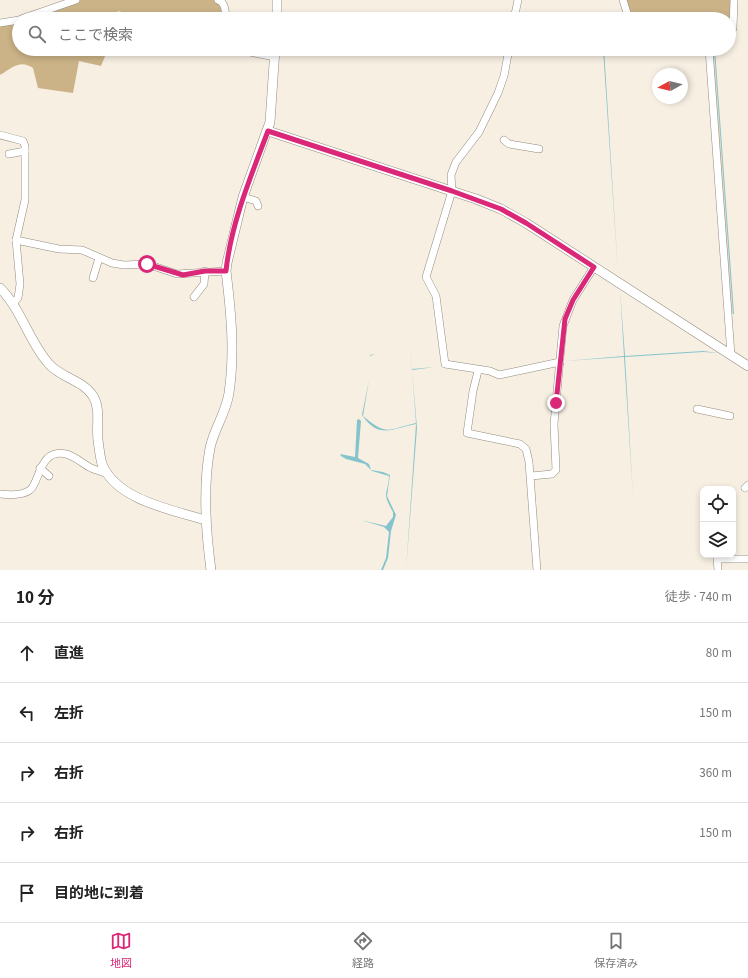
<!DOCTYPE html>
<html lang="ja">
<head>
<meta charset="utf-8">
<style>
  body { margin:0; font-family:"Source Sans 3","Noto Sans JP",sans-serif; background:#f2f2f2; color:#222 }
  .controls { position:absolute; right:12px; bottom:12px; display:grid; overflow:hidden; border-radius:8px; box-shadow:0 2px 6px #0003 }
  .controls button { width:36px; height:36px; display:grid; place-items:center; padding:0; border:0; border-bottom:1px solid #e0e0e0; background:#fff; color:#222; font:20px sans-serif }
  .compass { position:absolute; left:652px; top:68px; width:36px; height:36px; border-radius:50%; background:#fff; box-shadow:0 2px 6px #0003; rotate:262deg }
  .stop { position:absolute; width:12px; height:12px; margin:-9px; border:3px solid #db2777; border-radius:50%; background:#fff }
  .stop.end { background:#db2777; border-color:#fff; box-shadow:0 1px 4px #0008 }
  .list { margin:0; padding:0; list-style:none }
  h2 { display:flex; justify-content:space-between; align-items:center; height:52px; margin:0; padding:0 16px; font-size:17px }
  h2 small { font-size:13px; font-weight:400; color:#767676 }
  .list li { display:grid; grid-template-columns:26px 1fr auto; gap:12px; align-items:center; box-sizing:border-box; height:60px; padding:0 16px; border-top:1px solid #e0e0e0 }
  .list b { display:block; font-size:15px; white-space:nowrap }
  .list em { font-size:13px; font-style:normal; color:#767676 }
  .icon { flex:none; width:22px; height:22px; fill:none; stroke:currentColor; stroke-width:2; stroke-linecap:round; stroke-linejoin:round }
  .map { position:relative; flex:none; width:748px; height:570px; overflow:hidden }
  .search { position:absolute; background:#fff; box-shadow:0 2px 6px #0003; left:12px; right:12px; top:12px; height:44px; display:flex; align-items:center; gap:10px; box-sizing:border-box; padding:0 14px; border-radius:22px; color:#767676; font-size:15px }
  .sheet { height:352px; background:#fff }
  nav { display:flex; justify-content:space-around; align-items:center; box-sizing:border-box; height:56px; border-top:1px solid #e0e0e0; background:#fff; font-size:11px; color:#767676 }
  nav a { display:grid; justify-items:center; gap:2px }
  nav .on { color:#db2777 }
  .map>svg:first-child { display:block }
  .green { fill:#e7d7bb }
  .forest { fill:#cbb387 }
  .water { fill:#85c4cc }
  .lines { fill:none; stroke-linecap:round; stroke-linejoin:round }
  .street-casing { stroke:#928b7f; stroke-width:8 }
  .secondary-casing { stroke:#928b7f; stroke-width:10 }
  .street { stroke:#fff; stroke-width:7 }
  .secondary { stroke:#fff; stroke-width:9 }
  .route { stroke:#db2777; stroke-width:5 }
</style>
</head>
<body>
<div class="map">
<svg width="748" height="570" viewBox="0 0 748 570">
  <rect width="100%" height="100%" fill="#f7efe2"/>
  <polygon class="green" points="711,49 714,49 733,314 730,314"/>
  <g class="forest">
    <polygon points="76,0 218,0 226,19 149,19 118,11 116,19 21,19"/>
    <polygon points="626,0 732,0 731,25 729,26 729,19 632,19"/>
    <path d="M19 20V49H108L101 66 79 61 73 93 38 88 33 68C20 59 12 68 0 75V23Z"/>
  </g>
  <g class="water">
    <polygon points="603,49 604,49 618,273"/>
    <polygon points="714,49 715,49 734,314 733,314"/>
    <path d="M400 276 410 344 412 369 435 367 475 373 435 367 412 370 417 428 406 570 416 424C393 428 379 440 362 415L369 380 370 355 375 354 370 356 369 380 363 416C387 436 387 430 416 423L410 344Z"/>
    <polygon points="620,290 625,356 703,351 719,353 703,352 625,357 633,496 624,357 565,361 624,356"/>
    <path d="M359 419 361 421 358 458 369 464 371 470 383 472 390 475 387 496 396 515 391 531 388 558 383 570H381L386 558 389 532 384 527 361 520 386 526 393 517V512C381 491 388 496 389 476L372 471 365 464 346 459 341 456 340 454 355 457 357 420Z"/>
  </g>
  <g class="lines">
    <defs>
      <g id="street">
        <path d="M218 0C226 3 225 11 226 19"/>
        <polyline points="623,0 629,19"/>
        <polyline points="21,19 76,0"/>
        <polyline points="468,19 473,16 488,19"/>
        <polyline points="514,19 518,0"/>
        <polyline points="0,23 19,20"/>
        <polyline points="729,28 733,28 734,0"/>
        <polyline points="234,49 275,57"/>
        <polyline points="509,49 504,76 498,93 479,132 456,162 451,175 452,191 426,277 436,296 445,364 490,371 499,375 560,362"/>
        <polyline points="709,49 731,355"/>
        <polyline points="0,135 23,141 25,146 25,200 16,240 20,284 18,298 13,303"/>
        <polyline points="504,140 509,144 539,149"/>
        <polyline points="9,154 25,151"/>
        <polyline points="243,197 256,201 258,206"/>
        <polyline points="16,240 59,249 82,250 112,263 124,265 147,264 177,274 226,271"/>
        <polyline points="93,278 99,258"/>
        <polyline points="194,297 204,284 205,271"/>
        <polyline points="478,371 473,391 467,433 520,444 526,449 529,462 537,570"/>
        <polyline points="697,409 730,416"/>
        <polyline points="40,468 49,476"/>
        <polyline points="531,476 552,474 556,470 554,424 563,326 573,300 594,267"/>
        <polyline points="745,488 748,485"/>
        <path d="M0 494C9 495 22 496 30 490 40 482 39 448 66 454 75 456 83 464 91 468 96 470 102 472 108 474"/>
        <polyline points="718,570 717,559 748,559"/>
      </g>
      <g id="secondary">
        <polyline points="277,19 277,0"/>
        <polyline points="268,131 476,199 501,209 526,223 748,366"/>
        <path d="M0 288C22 310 29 342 49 364 61 378 83 380 93 396 101 409 96 426 98 440 99 448 100 457 102 464 116 500 173 510 205 520"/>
        <path d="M211 570C206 533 203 485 210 448 214 429 226 413 229 393 235 352 231 312 226 271L227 263 243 197 270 122 275 49"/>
      </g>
    </defs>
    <use href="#street" class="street-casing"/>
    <use href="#secondary" class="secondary-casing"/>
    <use href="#street" class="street"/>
    <use href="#secondary" class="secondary"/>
  </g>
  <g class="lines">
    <path class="route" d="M147 264 183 275 205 271H226C231 223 251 176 268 131L452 191 501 209 526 223 594 267 573 300 565 319 556 403"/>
  </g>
</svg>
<div class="controls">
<button><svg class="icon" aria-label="locate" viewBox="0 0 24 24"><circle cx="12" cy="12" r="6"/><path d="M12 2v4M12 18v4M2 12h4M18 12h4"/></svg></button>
<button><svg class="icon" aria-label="layers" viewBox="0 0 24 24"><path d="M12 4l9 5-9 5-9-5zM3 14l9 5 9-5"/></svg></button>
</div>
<svg class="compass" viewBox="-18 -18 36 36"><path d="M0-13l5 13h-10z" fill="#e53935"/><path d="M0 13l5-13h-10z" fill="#767676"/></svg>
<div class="stop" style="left:147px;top:264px"></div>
<div class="stop end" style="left:556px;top:403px"></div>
<div class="search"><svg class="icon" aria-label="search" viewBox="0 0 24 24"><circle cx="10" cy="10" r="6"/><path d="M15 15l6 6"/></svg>ここで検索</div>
</div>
<section class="sheet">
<h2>10 分<small>徒歩 · 740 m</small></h2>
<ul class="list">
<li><svg class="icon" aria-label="ahead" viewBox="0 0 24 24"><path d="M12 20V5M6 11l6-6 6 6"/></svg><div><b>直進</b></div><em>80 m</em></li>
<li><svg class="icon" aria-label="left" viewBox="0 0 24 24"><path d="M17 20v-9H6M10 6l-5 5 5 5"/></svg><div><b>左折</b></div><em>150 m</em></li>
<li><svg class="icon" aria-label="right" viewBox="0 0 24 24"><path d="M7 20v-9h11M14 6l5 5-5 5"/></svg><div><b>右折</b></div><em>360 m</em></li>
<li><svg class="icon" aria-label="right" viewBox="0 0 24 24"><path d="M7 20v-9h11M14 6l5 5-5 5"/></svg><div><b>右折</b></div><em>150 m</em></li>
<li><svg class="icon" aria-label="arrive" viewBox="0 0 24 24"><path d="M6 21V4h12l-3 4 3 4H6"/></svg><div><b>目的地に到着</b></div></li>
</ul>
</section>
<nav>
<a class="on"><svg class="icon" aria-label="map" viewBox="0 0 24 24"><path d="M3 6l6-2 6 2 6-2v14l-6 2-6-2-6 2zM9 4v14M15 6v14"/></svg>地図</a>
<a><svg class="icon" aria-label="directions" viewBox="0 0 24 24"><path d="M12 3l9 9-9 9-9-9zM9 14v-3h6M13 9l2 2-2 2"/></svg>経路</a>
<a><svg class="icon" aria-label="saved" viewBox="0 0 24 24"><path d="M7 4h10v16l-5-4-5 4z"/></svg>保存済み</a>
</nav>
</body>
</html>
